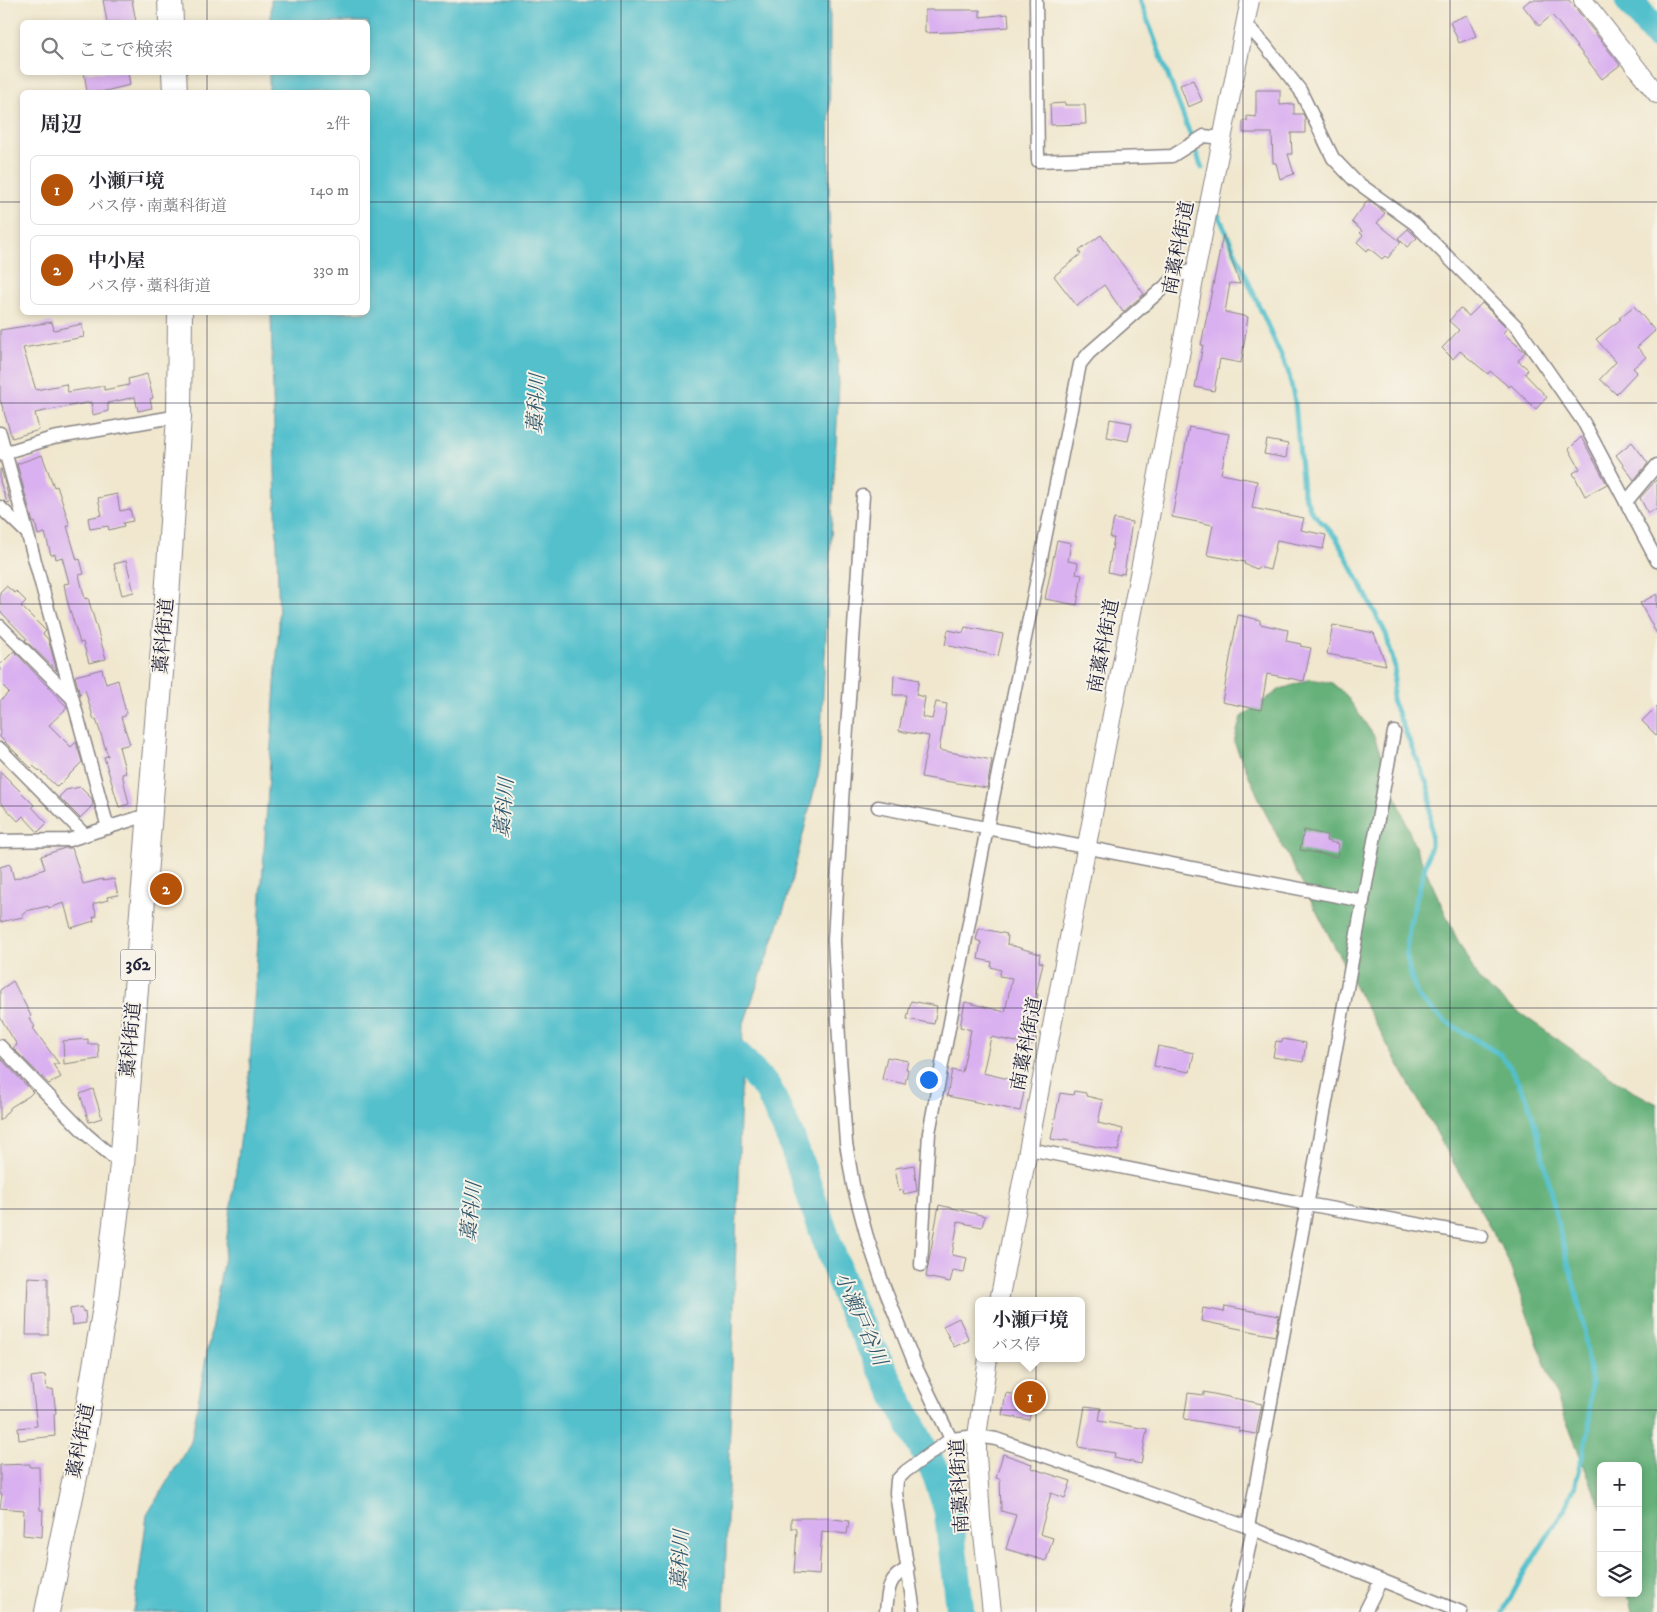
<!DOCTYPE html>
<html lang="ja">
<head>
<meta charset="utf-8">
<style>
  body { margin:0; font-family:"IM FELL DW Pica","Noto Serif JP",serif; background:#f2f2f3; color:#2b2b33 }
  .controls { position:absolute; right:15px; bottom:15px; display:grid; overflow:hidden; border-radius:8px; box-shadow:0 2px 8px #0003 }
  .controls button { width:45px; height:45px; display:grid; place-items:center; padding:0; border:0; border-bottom:1px solid #e1e1e2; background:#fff; color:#2b2b33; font:25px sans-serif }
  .you { position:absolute; left:928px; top:1079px; width:18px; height:18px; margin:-12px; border:4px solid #fff; border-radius:50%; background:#1a73e8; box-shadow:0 0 0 8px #1a73e833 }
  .badge { display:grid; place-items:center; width:32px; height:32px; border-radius:50%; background:#b45309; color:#fff; font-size:16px; font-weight:700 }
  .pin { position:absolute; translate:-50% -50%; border:2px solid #fff; box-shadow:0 1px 5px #0006 }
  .popup { position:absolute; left:975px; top:1297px; width:110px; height:65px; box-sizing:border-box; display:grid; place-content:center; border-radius:8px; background:#fff; filter:drop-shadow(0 1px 4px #0005); font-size:16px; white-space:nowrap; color:#7c7c81 }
  .popup b { font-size:19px; color:#2b2b33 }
  .popup::after { content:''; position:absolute; left:50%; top:100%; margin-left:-10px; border:10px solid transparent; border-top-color:#fff }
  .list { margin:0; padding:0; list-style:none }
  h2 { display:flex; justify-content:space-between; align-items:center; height:65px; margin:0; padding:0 20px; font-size:21px }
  h2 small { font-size:16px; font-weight:400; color:#7c7c81 }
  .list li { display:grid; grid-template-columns:32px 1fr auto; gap:15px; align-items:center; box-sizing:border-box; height:70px; margin:0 10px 10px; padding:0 10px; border:1px solid #e1e1e2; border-radius:8px }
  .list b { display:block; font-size:19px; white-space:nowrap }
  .list p { margin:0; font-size:16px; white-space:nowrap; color:#7c7c81 }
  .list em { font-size:16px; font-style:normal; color:#7c7c81 }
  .icon { flex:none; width:28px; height:28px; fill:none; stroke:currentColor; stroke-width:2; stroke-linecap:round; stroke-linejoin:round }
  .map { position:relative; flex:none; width:1657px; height:1612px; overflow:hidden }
  .search { position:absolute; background:#fff; box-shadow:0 2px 8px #0003; left:20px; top:20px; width:350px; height:55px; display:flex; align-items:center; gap:12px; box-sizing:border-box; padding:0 18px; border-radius:8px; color:#7c7c81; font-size:19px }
  .panel { position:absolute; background:#fff; box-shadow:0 2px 8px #0003; left:20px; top:90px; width:350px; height:225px; border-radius:8px }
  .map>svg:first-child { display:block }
  .forest { fill:#66b17a; stroke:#446a5a }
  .water { fill:#53c0cc; stroke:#3a7184 }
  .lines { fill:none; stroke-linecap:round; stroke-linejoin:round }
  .stream { stroke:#53c0cc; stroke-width:5 }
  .river { stroke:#53c0cc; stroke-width:29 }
  .building { fill:#dab1f0 }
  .street-casing { stroke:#898484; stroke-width:15 }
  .secondary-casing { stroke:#898484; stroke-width:20 }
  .highway-casing { stroke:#898484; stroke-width:26 }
  .street { stroke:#fff; stroke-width:12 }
  .secondary { stroke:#fff; stroke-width:18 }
  .highway { stroke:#fff; stroke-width:24 }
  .grid { fill:none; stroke:#22223b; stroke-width:1; stroke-opacity:0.55 }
  .labels { text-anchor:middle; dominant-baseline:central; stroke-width:4; stroke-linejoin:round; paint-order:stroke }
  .shield { fill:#f7f3e8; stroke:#62616f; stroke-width:1 }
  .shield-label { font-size:18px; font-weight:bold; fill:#22223b }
  .street-label { font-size:19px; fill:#22223b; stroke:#f7f3e8 }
  .water-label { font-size:20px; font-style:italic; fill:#33596e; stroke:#f7f3e8 }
</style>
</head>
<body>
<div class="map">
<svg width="1657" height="1612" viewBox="0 0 1657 1612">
  <rect width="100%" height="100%" fill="#f7f3e8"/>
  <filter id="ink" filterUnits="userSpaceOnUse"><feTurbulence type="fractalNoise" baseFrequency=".02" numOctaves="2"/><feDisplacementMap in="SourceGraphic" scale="10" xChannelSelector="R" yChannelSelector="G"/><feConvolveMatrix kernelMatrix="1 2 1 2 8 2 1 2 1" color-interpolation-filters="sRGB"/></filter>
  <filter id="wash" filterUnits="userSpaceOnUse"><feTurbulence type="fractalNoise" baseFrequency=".0096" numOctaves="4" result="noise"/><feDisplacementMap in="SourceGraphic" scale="20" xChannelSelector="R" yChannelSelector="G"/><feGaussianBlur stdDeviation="1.12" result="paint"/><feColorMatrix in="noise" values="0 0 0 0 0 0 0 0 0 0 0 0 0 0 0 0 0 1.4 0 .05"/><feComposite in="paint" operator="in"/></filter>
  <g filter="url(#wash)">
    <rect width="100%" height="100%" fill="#f0e7ce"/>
    <polygon class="forest" points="1310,679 1332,683 1346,695 1374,736 1413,842 1456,937 1479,980 1507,1004 1627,1088 1657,1104 1657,1612 1632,1612 1628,1593 1638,1593 1638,1466 1601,1466 1601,1509 1555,1392 1507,1258 1366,1007 1265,812 1234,742 1241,717 1279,690"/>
    <polygon class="water" points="271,0 830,0 829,215 839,383 819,771 785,906 743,1026 724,1612 132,1612 135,1606 147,1515 191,1442 225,1251 249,1077 279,625 271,313 368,312 368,92 269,92 269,73 368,72 368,22 271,22"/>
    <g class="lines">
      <g class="stream">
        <polyline points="1140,0 1191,137"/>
        <polyline points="1195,150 1202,168"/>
        <polyline points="1219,216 1288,371 1295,402 1303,491 1311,511 1336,537 1386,634 1395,668 1392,700 1427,783 1430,794 1431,845 1410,922 1406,952 1410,973 1418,997 1443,1020 1501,1055 1510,1067 1528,1101 1538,1135 1560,1233 1573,1280 1583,1323 1591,1381 1589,1430 1574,1488 1565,1509 1525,1571 1503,1612"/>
      </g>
      <g class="river">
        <polyline points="1629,0 1657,35"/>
        <polyline points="720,1044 739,1057 768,1089 791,1139 849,1304 937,1476 948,1510 960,1612"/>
      </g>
    </g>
    <g id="blocks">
      <g class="building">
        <polygon points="103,0 132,0 136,22 107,22"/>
        <polygon points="1530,0 1569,0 1620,65 1602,79 1552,15 1539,26 1523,6"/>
        <polygon points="925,10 980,10 980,17 1008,14 1009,27 981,29 975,31 925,33"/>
        <polygon points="1467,15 1476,36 1459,43 1450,22"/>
        <polygon points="84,72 128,72 130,85 101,92 87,92"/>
        <polygon points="1193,80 1202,101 1188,107 1180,85"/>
        <polygon points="1256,90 1280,90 1280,105 1294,104 1294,114 1303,114 1305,118 1305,133 1291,133 1292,154 1288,154 1294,174 1280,179 1276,163 1273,163 1272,133 1243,133 1243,121 1247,121 1247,116 1256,117"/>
        <polygon points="1065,103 1065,105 1085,105 1086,124 1051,125 1050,104"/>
        <polygon points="1368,200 1385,213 1377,223 1401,242 1388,258 1385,256 1382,259 1369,248 1367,251 1357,242 1363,235 1360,233 1362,231 1352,222"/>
        <polygon points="1408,229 1417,238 1407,247 1398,238"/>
        <polygon points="1101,235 1144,294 1123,312 1104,285 1077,306 1054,276 1081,254 1079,251"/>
        <polygon points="1223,235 1240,284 1230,283 1225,312 1248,317 1241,363 1220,359 1214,391 1195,387 1203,345 1201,345"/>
        <polygon points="1482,303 1507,328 1503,333 1525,352 1518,361 1528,369 1525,374 1547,397 1536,409 1511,385 1509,387 1490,371 1488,374 1460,351 1453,359 1442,348 1459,330 1449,321 1460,308 1469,316"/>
        <polygon points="1634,306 1655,331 1637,347 1646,357 1633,368 1637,372 1616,394 1600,379 1616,362 1596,339 1621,319 1619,318"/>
        <polygon points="52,322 54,330 82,324 84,337 23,348 36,390 66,384 68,392 104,386 104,390 129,385 128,379 147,374 153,398 150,399 152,408 138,411 135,397 108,403 108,411 93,415 91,402 35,413 39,430 12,438 0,399 0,330"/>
        <polygon points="1110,419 1132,423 1128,441 1107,437"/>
        <polygon points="1189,427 1229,434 1221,474 1257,481 1252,508 1304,518 1301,530 1326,535 1323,549 1277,540 1270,570 1258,567 1257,569 1244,564 1245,562 1207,555 1213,525 1172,517"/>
        <polygon points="1581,437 1607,484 1585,496 1573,473 1580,469 1569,449"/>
        <polygon points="1267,440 1288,444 1286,458 1264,454"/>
        <polygon points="1632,442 1648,463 1634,480 1616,455"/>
        <polygon points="42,455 54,487 57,486 70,526 67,526 77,560 80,559 84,574 79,575 85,599 88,598 106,659 89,663 83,642 80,643 67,600 64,584 69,583 62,557 56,559 55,554 51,555 45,533 38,535 35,522 33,523 17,464"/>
        <polygon points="0,469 1,469 10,502 7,503 0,481"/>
        <polygon points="1657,479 1657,511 1656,509 1648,513 1640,498"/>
        <polygon points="117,494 120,511 130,509 133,521 123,523 124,526 109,530 108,526 90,529 88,518 102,515 98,498"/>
        <polygon points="1114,519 1132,522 1124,574 1121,573 1121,575 1108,572 1114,538 1110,538"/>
        <polygon points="1057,540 1071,543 1068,561 1078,563 1076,574 1082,575 1077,605 1045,599"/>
        <polygon points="126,561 134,592 122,595 114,564"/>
        <polygon points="6,586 15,593 16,591 26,601 21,606 46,631 43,634 48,639 57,671 25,640 27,639 0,611 0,592"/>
        <polygon points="1657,594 1657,634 1640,603"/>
        <polygon points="1238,615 1260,620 1260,624 1288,630 1286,641 1301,644 1300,646 1311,648 1304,681 1267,674 1261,710 1222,702"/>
        <polygon points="1333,625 1374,633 1386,665 1327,654"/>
        <polygon points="965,627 1003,634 998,656 945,645 948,630 963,633"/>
        <polygon points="14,651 66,706 67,708 49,725 71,747 76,742 82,762 57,787 39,770 38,770 33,766 31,768 0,737 0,701 9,692 0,683 0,665"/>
        <polygon points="102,669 106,684 118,680 126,713 125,716 121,717 130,744 119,747 126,773 122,774 129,804 119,807 104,757 108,756 96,719 94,720 85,690 80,695 75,676"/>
        <polygon points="894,675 919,680 916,695 925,697 922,717 932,719 936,702 947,704 939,750 992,760 987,788 921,777 929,736 899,731 906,695 893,695"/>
        <polygon points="1657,706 1657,736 1642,721"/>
        <polygon points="0,771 34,805 32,807 47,823 38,832 23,816 18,821 0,802"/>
        <polygon points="80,787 92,799 93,805 80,818 59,797 66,790"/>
        <polygon points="1304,830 1327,835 1326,841 1339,844 1337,857 1300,850"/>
        <polygon points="65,848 72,848 83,884 103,879 103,881 114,879 118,895 107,897 108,900 93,904 97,916 93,917 94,921 71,928 64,903 49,908 48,906 26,911 26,913 22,914 23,917 0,922 0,867 10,864 14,879 45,869 41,856"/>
        <polygon points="979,928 1007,934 1006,936 1008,936 1007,944 1040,954 1039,962 1043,963 1036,994 1038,994 1033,1020 1037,1021 1032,1045 991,1037 983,1073 1026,1083 1020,1111 947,1096 952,1070 962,1072 971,1030 960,1027 965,1002 1005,1012 1012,978 999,976 1001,970 991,967 992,962 978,959 981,942 976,940"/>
        <polygon points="13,981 31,1016 29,1018 35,1027 33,1028 59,1064 53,1064 61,1077 49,1084 13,1048 17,1045 0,1017 0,990"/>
        <polygon points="911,1001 937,1006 934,1024 907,1019"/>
        <polygon points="88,1039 88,1044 98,1044 99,1059 64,1064 63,1041"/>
        <polygon points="1283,1039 1306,1043 1303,1062 1273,1057 1276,1041 1282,1042"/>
        <polygon points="1158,1046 1194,1053 1190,1072 1154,1066"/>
        <polygon points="887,1057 908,1061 906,1069 908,1069 905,1084 882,1079"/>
        <polygon points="0,1058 33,1092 29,1096 11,1107 0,1121"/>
        <polygon points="93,1089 102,1118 89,1122 80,1094"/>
        <polygon points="1074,1091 1086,1093 1086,1096 1103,1100 1098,1123 1123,1129 1118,1151 1064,1140 1063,1141 1051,1139 1060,1093 1073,1095"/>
        <polygon points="914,1165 917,1191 904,1194 903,1190 899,1191 895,1168"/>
        <polygon points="939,1205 985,1216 982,1227 958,1222 952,1255 967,1258 964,1273 953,1271 950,1282 926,1277"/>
        <polygon points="28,1277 48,1278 48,1335 26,1335"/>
        <polygon points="1225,1306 1279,1316 1275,1336 1201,1321 1203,1308 1224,1312"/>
        <polygon points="82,1307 83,1312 85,1311 86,1323 72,1325 70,1309"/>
        <polygon points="959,1318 969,1340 954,1347 943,1326"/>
        <polygon points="45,1375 47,1390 53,1389 56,1413 54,1414 55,1436 19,1440 18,1428 37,1426 31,1377"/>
        <polygon points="1204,1392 1262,1404 1256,1434 1239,1431 1239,1428 1184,1419 1188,1393 1204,1395"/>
        <polygon points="1006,1393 1034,1398 1029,1420 1002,1415"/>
        <polygon points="1085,1406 1101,1408 1099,1421 1147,1429 1141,1464 1114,1458 1115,1453 1078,1447"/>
        <polygon points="1003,1454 1032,1464 1031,1468 1071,1481 1065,1498 1051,1493 1040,1534 1053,1538 1046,1561 1006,1549 1016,1515 1001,1511 1000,1479 996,1478"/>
        <polygon points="30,1464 30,1467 39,1467 40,1510 43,1510 42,1537 23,1535 24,1510 0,1508 2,1494 0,1494 0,1465"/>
        <polygon points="791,1518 826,1518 849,1521 847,1534 822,1531 819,1575 794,1573 797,1531 796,1528 791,1528"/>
      </g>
    </g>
  </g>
  <g filter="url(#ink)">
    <use href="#blocks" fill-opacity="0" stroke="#898484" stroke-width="1"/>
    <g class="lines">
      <defs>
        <g id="street">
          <polyline points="1036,0 1038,161 1172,156 1204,136 1223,138"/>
          <polyline points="1245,23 1265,45 1300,90 1333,158 1354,180 1415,224 1518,328 1584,423 1657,561"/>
          <polyline points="0,433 108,828"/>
          <polyline points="0,454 53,438 179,416"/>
          <polyline points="863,496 842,801 834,940 840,1058 846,1143 853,1185 867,1237 884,1287 916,1367 951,1439"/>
          <polyline points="1626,502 1657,465"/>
          <polyline points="0,507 27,533"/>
          <polyline points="0,626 71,697"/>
          <polyline points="0,749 85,835"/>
          <polyline points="878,807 1363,901"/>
          <polyline points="0,841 69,840 150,814"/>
          <polyline points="0,1046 86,1134 122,1165"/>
          <polyline points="1029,1149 1307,1204 1482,1236"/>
          <polyline points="921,1265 929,1133 987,828 1080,364 1089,353 1177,276 1196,269"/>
          <polyline points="1248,1527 1394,732"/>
          <path d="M886 1612C888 1592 887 1577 908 1569"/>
          <polyline points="914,1612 896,1493 897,1480 906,1471 951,1439 977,1436 996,1439 1248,1527 1461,1612"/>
          <polyline points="1235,1612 1253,1529"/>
          <polyline points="1365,1612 1381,1580"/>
        </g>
        <g id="secondary">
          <polyline points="1583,0 1657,94"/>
          <polyline points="999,1301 1144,549 1196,269 1250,0"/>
          <polyline points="988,1358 977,1436 977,1455 981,1518 992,1612"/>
        </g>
        <g id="highway">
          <polyline points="170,0 171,22"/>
          <polyline points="174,72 175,92"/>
          <polyline points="47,1612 82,1443 105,1307 122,1165 167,597 179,416 180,312"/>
        </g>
      </defs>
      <use href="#street" class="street-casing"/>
      <use href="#secondary" class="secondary-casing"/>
      <use href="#highway" class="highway-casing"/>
      <use href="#street" class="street"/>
      <use href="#secondary" class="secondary"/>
      <use href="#highway" class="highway"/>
    </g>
  </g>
  <path class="grid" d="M207 0V22M414 0V1612M621 0V1612M828 0V1612M1036 0V1612M1243 0V1612M1450 0V1612M207 72V92M0 202H22M368 202H1657M207 312V1612M0 403H1657M0 604H1657M0 806H1657M0 1008H1657M0 1209H1657M0 1410H1657"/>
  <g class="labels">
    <rect class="shield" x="120.5" y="949.5" width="35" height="31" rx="4"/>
    <g class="shield-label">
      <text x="138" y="965">362</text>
    </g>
    <g class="street-label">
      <text transform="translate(1179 248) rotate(-79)">南藁科街道</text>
      <text transform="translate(164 636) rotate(-85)">藁科街道</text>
      <text transform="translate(1104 646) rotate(-79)">南藁科街道</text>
      <text transform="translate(131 1040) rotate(-85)">藁科街道</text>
      <text transform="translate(1027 1044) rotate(-79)">南藁科街道</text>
      <text transform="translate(81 1441) rotate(-79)">藁科街道</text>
      <text transform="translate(960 1486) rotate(-93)">南藁科街道</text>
    </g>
    <g class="water-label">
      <text transform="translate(537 404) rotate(-87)">藁科川</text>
      <text transform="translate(505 808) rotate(-85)">藁科川</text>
      <text transform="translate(472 1212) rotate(-84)">藁科川</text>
      <text transform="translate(860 1319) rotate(66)">小瀬戸谷川</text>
      <text transform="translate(681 1560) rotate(-87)">藁科川</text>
    </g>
  </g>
</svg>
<div class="controls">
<button>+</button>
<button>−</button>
<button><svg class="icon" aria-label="layers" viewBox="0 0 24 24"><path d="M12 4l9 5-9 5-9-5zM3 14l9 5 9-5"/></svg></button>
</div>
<div class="you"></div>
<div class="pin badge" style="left:1030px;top:1397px">1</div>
<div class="popup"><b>小瀬戸境</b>バス停</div>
<div class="pin badge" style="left:166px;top:889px">2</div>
<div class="search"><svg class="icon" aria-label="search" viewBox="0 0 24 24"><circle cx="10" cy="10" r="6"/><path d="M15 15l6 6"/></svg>ここで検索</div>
<section class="panel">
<h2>周辺<small>2件</small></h2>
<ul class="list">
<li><span class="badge">1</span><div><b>小瀬戸境</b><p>バス停 · 南藁科街道</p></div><em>140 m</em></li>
<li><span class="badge">2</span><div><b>中小屋</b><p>バス停 · 藁科街道</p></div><em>330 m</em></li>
</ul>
</section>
</div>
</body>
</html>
